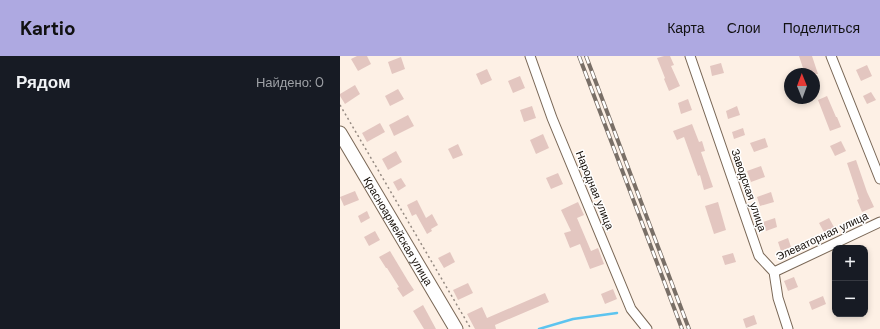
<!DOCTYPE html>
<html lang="ru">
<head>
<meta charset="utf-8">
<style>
  body { margin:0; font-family:"DM Sans",sans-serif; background:#20242c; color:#f1f3f6 }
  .controls { position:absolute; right:12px; bottom:12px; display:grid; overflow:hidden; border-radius:8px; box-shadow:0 2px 6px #0003 }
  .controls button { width:36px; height:36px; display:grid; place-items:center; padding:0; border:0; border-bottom:1px solid #363941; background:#171b24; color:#f1f3f6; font:20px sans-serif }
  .compass { position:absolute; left:444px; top:12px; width:36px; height:36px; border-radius:50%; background:#171b24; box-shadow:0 2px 6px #0003; rotate:359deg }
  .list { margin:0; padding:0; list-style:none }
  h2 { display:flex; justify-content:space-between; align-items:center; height:52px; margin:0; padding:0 16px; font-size:17px }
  h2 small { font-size:13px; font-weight:400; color:#9ea1a6 }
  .map { position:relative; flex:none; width:540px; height:273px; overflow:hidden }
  header { display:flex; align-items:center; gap:24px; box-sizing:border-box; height:56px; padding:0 20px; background:#aea9e1; color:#111 }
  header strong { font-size:19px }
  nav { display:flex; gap:22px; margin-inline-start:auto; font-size:14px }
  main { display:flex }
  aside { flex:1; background:#171b24 }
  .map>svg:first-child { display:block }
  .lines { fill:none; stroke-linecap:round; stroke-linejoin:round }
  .stream { stroke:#5dc4ef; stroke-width:2.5 }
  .building { fill:#e3c6c0 }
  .street-casing { stroke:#796756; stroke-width:11 }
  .secondary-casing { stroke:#796756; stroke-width:15 }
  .path { stroke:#948981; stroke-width:1.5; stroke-dasharray:2 3; stroke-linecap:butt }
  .street { stroke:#fff; stroke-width:9 }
  .secondary { stroke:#fff; stroke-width:13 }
  .rail-casing { stroke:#796f67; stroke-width:4 }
  .rail { stroke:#fff; stroke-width:2.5; stroke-dasharray:8; stroke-linecap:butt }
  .labels { text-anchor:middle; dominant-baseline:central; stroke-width:3; stroke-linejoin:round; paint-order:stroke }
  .street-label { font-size:11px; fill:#160f09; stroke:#fff }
</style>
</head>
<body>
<header>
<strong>Kartio</strong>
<nav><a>Карта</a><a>Слои</a><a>Поделиться</a></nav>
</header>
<main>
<aside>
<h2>Рядом<small>Найдено: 0</small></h2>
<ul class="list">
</ul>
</aside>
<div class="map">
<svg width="540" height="273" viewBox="0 0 540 273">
  <rect width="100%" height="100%" fill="#fdf0e5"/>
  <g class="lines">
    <polyline class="stream" points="199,273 233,263 277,257"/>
  </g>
  <g class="building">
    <polygon points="17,0 27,0 31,8 18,15 11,3"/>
    <polygon points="324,0 330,0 334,9 331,10 340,30 329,35 324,23 325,22 317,2"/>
    <polygon points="459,0 472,0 478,18 465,18"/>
    <polygon points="61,1 65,13 52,18 48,6"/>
    <polygon points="381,7 384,17 372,20 370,10"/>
    <polygon points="527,9 532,20 521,25 516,14"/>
    <polygon points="147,13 152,24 141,29 136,18"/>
    <polygon points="180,20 185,32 173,37 168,25"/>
    <polygon points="15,29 20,38 5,48 0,40 0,38"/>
    <polygon points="58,33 64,43 50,50 45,40"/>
    <polygon points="531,36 536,44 527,48 523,40"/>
    <polygon points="487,40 496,61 497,61 501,71 490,75 478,44"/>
    <polygon points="348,43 352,54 341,58 338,47"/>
    <polygon points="192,50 196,62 184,66 180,54"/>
    <polygon points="397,50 400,59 388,63 386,55"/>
    <polygon points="68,59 74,70 54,80 49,69"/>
    <polygon points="40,67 45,76 27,86 22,77"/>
    <polygon points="352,68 359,86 362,85 365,95 361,96 373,131 364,134 360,119 358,120 344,81 337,84 333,75"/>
    <polygon points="403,72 405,79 394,83 392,76"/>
    <polygon points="203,78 209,92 196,98 190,84"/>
    <polygon points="425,82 428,91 414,96 410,87"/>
    <polygon points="501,85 506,95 495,100 490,90"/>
    <polygon points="118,88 123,99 113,103 108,93"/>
    <polygon points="56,95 62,106 48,114 42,103"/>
    <polygon points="516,104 527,136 534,151 522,156 517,144 519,143 507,107"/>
    <polygon points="421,110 425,121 411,126 407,115"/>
    <polygon points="218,117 223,128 211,133 206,122"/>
    <polygon points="61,122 66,130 58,135 53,126"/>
    <polygon points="15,135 19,144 4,150 0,141"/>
    <polygon points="431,136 434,146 420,150 417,141"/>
    <polygon points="77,144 86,162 92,158 98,169 91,173 92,175 87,178 76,158 72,160 67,149"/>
    <polygon points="238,146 244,159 237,162 251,195 258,192 264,208 250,213 240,188 230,192 224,177 231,175 221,154"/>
    <polygon points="378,146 386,174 374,178 365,150"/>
    <polygon points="27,155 30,162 21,167 18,160"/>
    <polygon points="435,162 437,171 426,175 423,166"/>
    <polygon points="489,162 495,173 485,178 479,167"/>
    <polygon points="35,175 40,184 29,190 24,181"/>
    <polygon points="448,182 451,191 441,195 438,186"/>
    <polygon points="50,195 68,225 74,234 63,241 57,232 59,231 47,212 46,212 39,201"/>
    <polygon points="110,196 115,206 104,212 98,202"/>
    <polygon points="393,197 396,206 385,209 382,200"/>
    <polygon points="454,221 458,231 448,235 444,225"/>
    <polygon points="128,227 133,237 118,244 113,234"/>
    <polygon points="273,233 277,243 265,248 261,238"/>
    <polygon points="205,237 209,246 155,269 156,273 135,273 127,258 142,251 147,262"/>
    <polygon points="483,240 486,248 472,254 469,246"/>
    <polygon points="83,249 89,260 96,273 84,273 73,255"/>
    <polygon points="414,259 417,268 406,272 403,263"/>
  </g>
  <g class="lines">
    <defs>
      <g id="street">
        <polyline points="190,0 212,62 291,253 307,273"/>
        <polyline points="350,0 419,200 434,216 438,242 448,273"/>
        <polyline points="491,0 540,123"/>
        <polyline points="434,216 540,166"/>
      </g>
      <g id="secondary">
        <path id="s1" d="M0 77 116 273"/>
      </g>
    </defs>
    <use href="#street" class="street-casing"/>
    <use href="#secondary" class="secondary-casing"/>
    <polyline class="path" points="0,49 131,273"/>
    <use href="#street" class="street"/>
    <use href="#secondary" class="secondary"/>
    <defs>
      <g id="rail">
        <polyline points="239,0 342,273"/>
        <polyline points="246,0 349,273"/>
      </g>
    </defs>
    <use href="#rail" class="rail-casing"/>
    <use href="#rail" class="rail"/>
  </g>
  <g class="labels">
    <g class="street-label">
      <text transform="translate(255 134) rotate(68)">Народная улица</text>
      <text transform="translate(409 134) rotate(71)">Заводская улица</text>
      <text stroke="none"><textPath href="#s1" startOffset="114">Красноармейская улица</textPath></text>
      <text transform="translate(482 180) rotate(-25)">Элеваторная улица</text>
    </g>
  </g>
</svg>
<div class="controls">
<button>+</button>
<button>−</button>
</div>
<svg class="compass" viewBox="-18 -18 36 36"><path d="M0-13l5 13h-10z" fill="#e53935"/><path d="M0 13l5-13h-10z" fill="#9ea1a6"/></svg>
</div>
</main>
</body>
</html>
